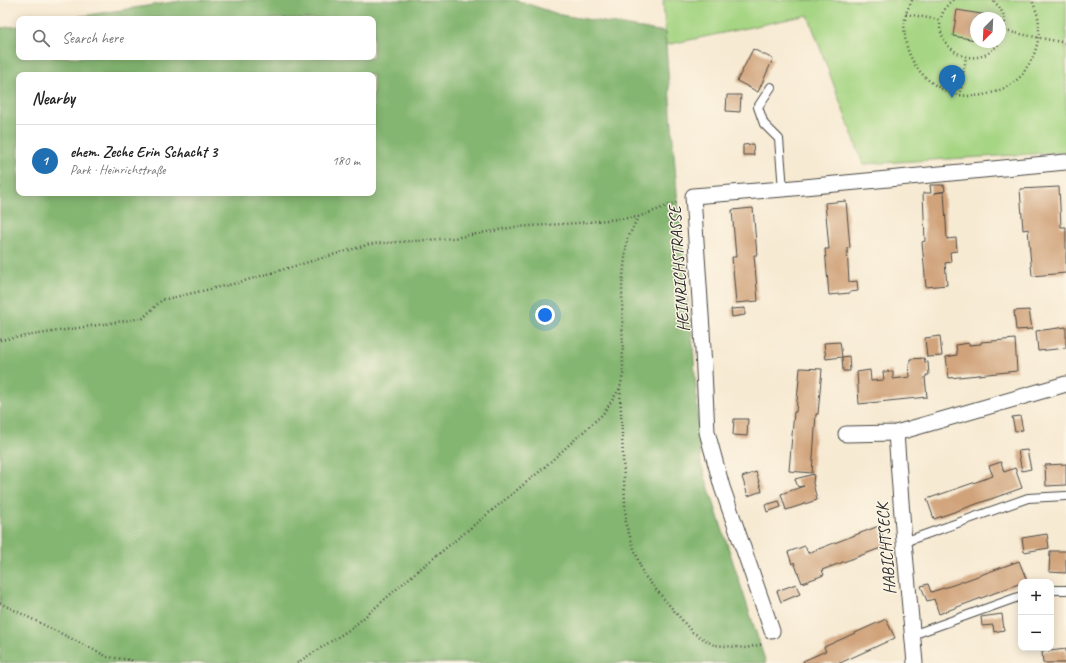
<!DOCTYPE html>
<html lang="en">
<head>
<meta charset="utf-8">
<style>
  body { margin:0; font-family:Caveat,sans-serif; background:#f2f2f2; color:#222 }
  .controls { position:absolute; right:12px; bottom:12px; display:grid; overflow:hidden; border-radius:8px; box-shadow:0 2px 10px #0003 }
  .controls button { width:36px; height:36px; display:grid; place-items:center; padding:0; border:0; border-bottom:1px solid #e0e0e0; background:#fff; color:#222; font:20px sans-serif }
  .compass { position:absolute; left:970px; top:12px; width:36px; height:36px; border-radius:50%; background:#fff; box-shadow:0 2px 10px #0003; rotate:204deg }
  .you { position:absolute; left:545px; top:315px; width:14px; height:14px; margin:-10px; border:3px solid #fff; border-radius:50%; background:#1a73e8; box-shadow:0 0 0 6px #1a73e833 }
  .badge { display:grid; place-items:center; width:26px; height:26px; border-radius:50%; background:#1f6fb2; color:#fff; font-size:13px; font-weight:700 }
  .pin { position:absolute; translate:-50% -33px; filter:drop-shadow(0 1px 2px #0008) }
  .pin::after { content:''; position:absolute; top:21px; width:14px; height:12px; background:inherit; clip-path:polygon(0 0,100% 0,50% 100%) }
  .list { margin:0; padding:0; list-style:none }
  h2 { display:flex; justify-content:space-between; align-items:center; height:52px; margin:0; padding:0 16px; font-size:17px }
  h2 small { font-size:13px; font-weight:400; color:#767676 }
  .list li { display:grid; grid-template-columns:26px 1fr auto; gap:12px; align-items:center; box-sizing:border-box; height:72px; padding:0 16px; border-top:1px solid #e0e0e0 }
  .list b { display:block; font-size:15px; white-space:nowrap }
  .list p { margin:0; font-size:13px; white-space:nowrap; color:#767676 }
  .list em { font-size:13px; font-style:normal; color:#767676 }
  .icon { flex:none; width:22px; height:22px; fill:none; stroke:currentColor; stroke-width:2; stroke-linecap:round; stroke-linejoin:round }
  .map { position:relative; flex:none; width:1066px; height:663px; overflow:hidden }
  .search { position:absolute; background:#fff; box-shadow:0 2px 10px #0003; left:16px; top:16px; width:360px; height:44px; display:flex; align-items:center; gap:10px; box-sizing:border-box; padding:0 14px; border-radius:8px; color:#767676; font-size:15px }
  .panel { position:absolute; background:#fff; box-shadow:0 2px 10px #0003; left:16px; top:72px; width:360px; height:124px; border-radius:8px }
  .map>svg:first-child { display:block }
  .green { fill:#a6d583; stroke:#688057; fill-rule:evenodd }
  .forest { fill:#84b671; stroke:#58704e; fill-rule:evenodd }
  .building { fill:#d0a37a }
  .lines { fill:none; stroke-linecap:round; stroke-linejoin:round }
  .service-casing { stroke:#4a4844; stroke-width:10 }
  .minor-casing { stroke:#4a4844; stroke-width:17 }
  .path { stroke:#4a4844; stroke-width:2.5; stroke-dasharray:1 3; stroke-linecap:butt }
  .service { stroke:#fff; stroke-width:8 }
  .minor { stroke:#fff; stroke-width:15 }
  .labels { text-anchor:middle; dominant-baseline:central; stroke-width:3; stroke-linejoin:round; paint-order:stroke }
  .street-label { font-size:17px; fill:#2b2b2b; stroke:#fcf5e5 }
</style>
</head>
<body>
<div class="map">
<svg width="1066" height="663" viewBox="0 0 1066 663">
  <rect width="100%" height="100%" fill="#fcf5e5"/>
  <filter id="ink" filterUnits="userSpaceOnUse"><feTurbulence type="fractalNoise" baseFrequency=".025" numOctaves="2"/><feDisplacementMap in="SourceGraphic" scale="8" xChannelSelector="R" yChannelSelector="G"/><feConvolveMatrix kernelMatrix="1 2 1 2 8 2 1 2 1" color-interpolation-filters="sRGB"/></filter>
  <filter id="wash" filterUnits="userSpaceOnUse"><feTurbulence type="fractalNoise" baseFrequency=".012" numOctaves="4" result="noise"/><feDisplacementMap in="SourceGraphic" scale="16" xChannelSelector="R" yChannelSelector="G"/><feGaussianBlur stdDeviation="0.9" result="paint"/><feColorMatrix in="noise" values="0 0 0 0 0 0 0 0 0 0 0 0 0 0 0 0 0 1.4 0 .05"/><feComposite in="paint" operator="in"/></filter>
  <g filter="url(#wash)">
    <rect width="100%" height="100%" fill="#f7ead3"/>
    <path class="green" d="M663 0H1066V152L863 164 808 15 666 45ZM976 18H1000V42H976Z"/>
    <path class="forest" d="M186 0H516L561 15 665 32 677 193 693 345 701 464 766 663H0V28L19 26V57H373V19H62ZM19 75H373V193H19Z"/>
    <g id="blocks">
      <g class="building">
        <polygon points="957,10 993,16 992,18 976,18 976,40 953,36"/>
        <polygon points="753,49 773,59 758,92 737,81"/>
        <polygon points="727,95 741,95 740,112 726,111"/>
        <polygon points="753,144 754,155 743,155 743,145"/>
        <polygon points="930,185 944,185 945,191 934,193 944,192 947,239 956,238 957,251 950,252 951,262 945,263 947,285 926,287 922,242 925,241 923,193 931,193"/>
        <polygon points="1059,187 1061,227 1066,227 1066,273 1032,276 1028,229 1023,230 1020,189"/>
        <polygon points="846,201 850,247 847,248 849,282 857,281 858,291 850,292 850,293 829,295 825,249 829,249 825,203"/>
        <polygon points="753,208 757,255 754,255 758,301 736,303 732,257 736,257 732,210"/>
        <polygon points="745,308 745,315 732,317 731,309"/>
        <polygon points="1029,310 1032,329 1016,330 1014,311"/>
        <polygon points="1066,327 1066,348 1038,351 1036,331"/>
        <polygon points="940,336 942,356 927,357 925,338"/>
        <polygon points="1015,339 1017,371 949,378 946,357 957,355 956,345 969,343 969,345 981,344 981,342"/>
        <polygon points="840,342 842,357 826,359 824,343"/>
        <polygon points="849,356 850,371 843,371 842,357"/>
        <polygon points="924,358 925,362 928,362 929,375 926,375 926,377 925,377 927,397 859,404 857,372 870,370 871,381 884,380 883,372 893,371 893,379 910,377 909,364 910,364 910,359"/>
        <polygon points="800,368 822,369 818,414 816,414 812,473 789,471 794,412 796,412"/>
        <polygon points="1020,416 1023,430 1015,431 1012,417"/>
        <polygon points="734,419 748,419 747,436 733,435"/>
        <polygon points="1027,450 1031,469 1022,471 1018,451"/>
        <polygon points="1001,462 1004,472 1015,468 1022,488 934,519 927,499 993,476 989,466"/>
        <polygon points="1066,464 1066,485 1046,486 1045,465"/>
        <polygon points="756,472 762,491 748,496 742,477"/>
        <polygon points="814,474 813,483 817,500 786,510 781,494 804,486 798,487 795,479"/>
        <polygon points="779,501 781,507 767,512 765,505"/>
        <polygon points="879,526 886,546 822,570 824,575 802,583 794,562 792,564 788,552 805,546 808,553"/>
        <polygon points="1047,534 1049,548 1024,552 1022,538"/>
        <polygon points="1050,551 1066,551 1066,573 1049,572"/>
        <polygon points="1019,561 1027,581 1021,582 1021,583 939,614 934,599 927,601 921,586 928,584 931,592 953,585"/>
        <polygon points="796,584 800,594 781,602 777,591"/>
        <polygon points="1002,614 1004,630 994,632 993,625 982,626 981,617"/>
        <polygon points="886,619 895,638 840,663 804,663 803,661 826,651 824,647"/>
        <polygon points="1066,649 1066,663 1043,663 1042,652"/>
      </g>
    </g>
  </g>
  <g filter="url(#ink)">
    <use href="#blocks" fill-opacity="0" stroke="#4a4844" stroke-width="1"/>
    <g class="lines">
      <defs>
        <g id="service">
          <polyline points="771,87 758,107 764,124 779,139 783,189"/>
          <polyline points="904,542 1028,498 1066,496"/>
          <polyline points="1051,590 1066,590"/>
          <polyline points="912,635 1021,596"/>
        </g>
        <g id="minor">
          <polyline points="896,433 904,542 915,663"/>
          <polyline points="846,434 896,433 1066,384"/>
          <polyline points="772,631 722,487 707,432 702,330 693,196 783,189 1066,162"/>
        </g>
      </defs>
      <use href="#service" class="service-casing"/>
      <use href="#minor" class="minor-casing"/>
      <g class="path">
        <path d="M912 0C910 5 907 9 906 14 895 64 942 108 991 93 1002 90 1012 85 1020 77 1023 74 1025 70 1027 67 1037 53 1041 34 1038 17 1037 12 1034 6 1032 0"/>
        <path d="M953 0C944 6 940 17 940 27 941 36 946 45 953 50 986 76 1026 27 992 0"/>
        <polyline points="906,14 940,20"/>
        <polyline points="1005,31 1066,43"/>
        <polyline points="960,96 966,57"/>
        <polyline points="0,340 143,318 162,300 237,283 370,244 454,238 515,227 578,223 638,217 678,202"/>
        <polyline points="620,389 626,525 643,574 692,632 714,645 746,648 763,644"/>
        <polyline points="0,603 108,657 131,660 134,663"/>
        <polyline points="297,663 352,628 408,579 539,472 603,414 620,388 623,374 622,285 627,240 638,217"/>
      </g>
      <use href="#service" class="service"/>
      <use href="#minor" class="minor"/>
    </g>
  </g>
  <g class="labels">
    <g class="street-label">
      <text transform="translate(679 269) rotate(-94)">HEINRICHSTRASSE</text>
      <text transform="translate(886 549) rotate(-95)">HABICHTSECK</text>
    </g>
  </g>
</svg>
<div class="controls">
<button>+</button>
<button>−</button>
</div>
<svg class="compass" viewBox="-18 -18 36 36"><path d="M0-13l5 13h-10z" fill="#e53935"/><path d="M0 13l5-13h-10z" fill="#767676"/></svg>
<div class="you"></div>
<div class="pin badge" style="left:952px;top:98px">1</div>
<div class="search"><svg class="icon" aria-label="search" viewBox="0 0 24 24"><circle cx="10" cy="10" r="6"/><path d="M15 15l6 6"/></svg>Search here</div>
<section class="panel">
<h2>Nearby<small></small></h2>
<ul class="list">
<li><span class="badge">1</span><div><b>ehem. Zeche Erin Schacht 3</b><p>Park · Heinrichstraße</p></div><em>180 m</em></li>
</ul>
</section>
</div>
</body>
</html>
